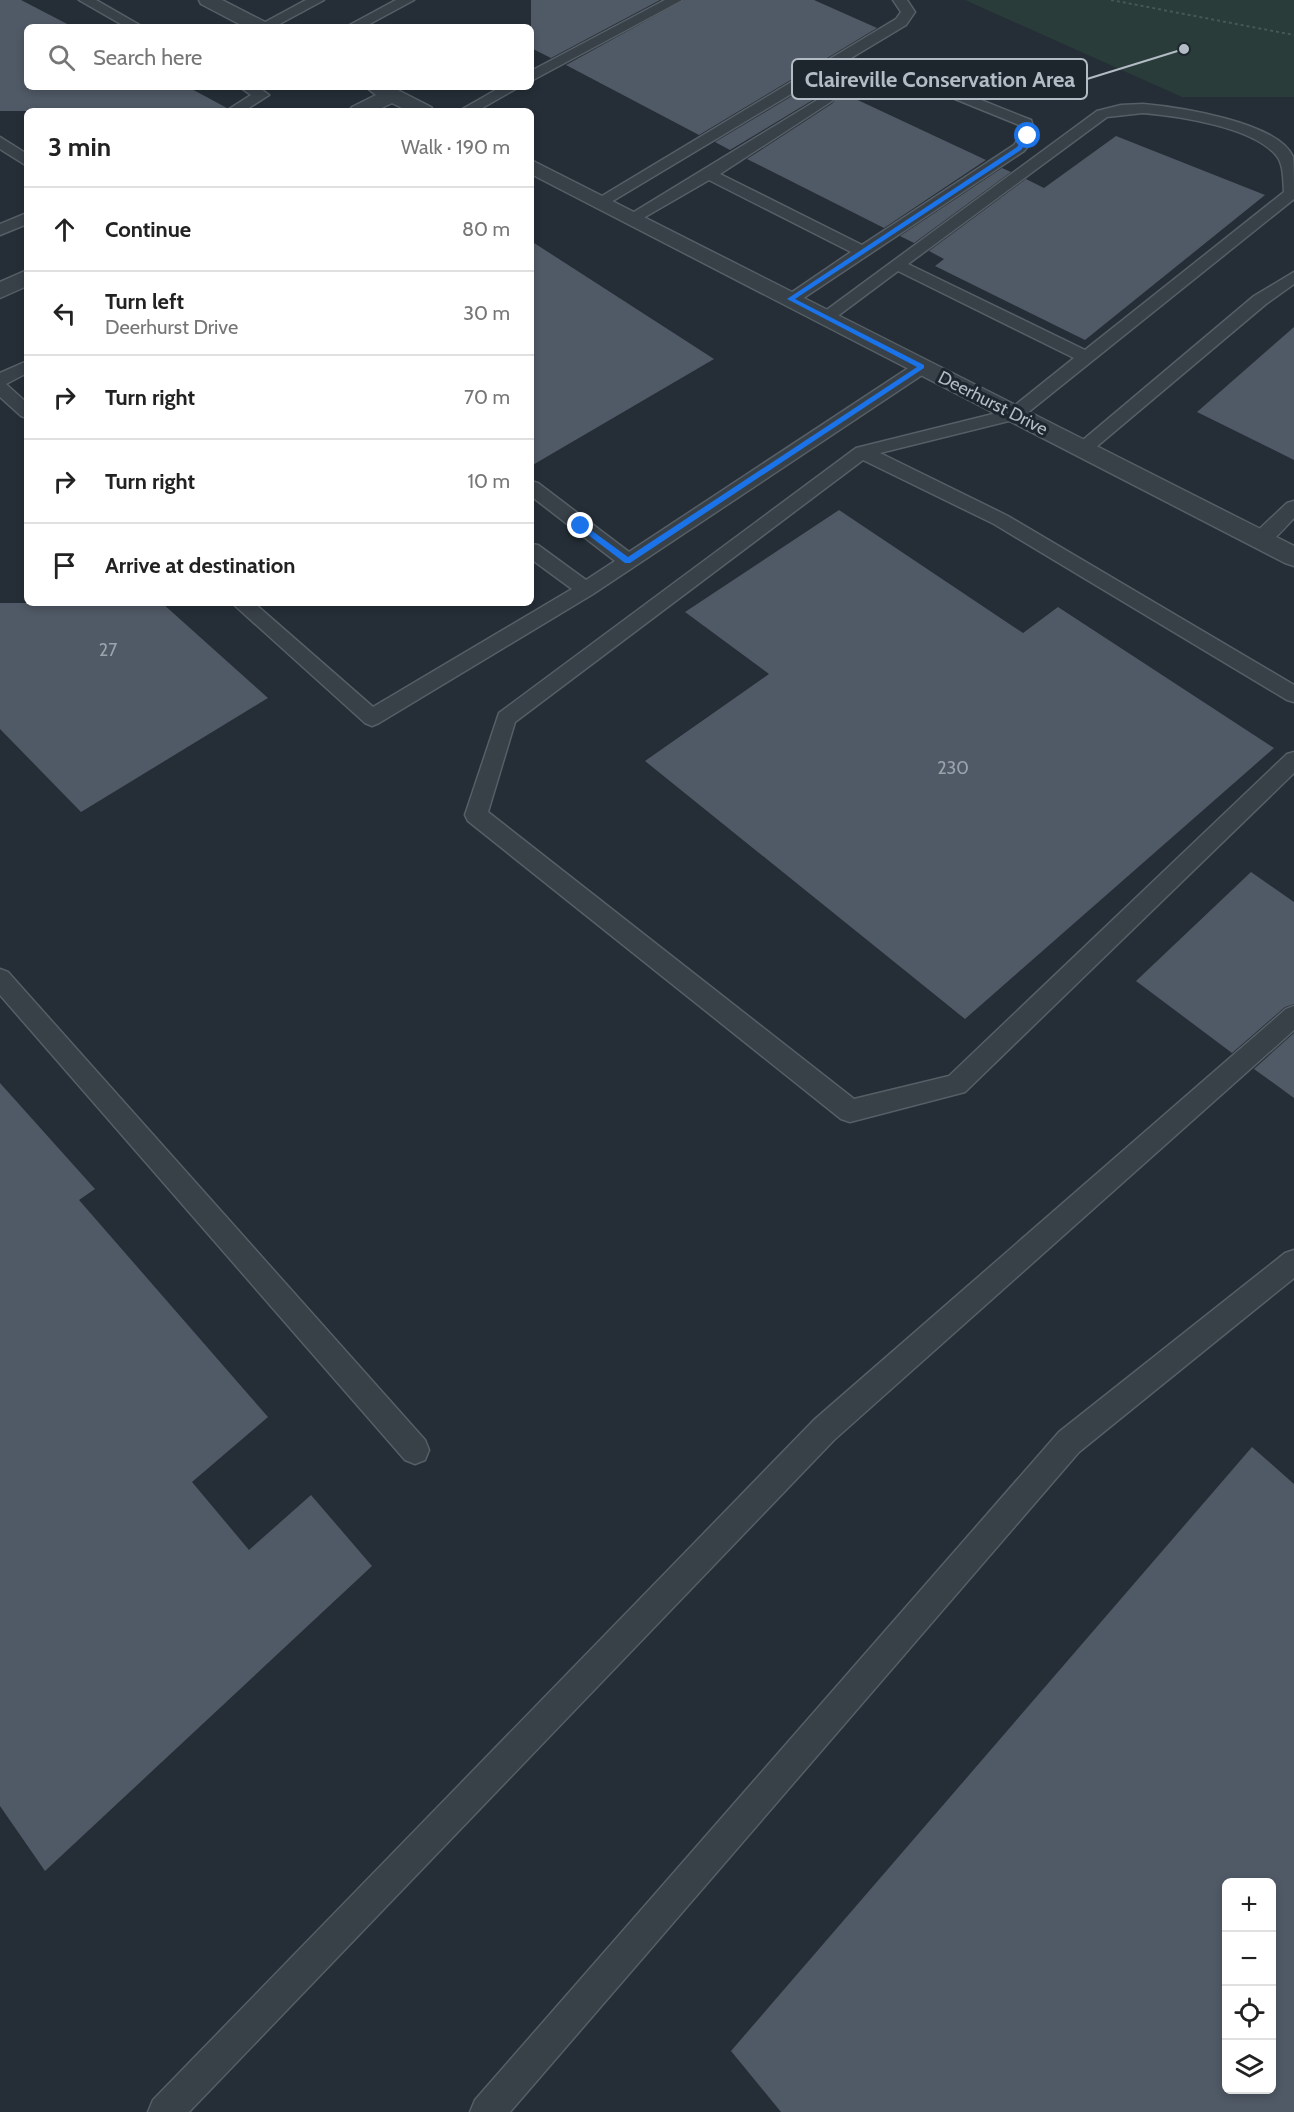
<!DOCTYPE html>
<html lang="en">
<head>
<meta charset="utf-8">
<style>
  body { margin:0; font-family:Cabin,sans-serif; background:#f6f6f6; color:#222 }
  .controls { position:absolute; right:18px; bottom:18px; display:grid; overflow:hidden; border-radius:9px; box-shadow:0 3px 9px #0003 }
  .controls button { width:54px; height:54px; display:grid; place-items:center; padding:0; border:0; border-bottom:2px solid #e0e0e0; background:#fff; color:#222; font:30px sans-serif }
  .stop { position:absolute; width:18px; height:18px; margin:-14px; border:4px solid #1a73e8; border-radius:50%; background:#fff }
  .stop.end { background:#1a73e8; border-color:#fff; box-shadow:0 2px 6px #0008 }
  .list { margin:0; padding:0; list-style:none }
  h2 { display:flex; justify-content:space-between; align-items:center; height:78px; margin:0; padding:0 24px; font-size:26px }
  h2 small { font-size:20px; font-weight:400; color:#767676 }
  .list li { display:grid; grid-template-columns:39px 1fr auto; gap:18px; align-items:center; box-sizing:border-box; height:84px; padding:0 24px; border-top:2px solid #e0e0e0 }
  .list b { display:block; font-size:22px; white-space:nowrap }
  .list p { margin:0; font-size:20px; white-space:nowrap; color:#767676 }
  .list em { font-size:20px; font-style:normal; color:#767676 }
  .icon { flex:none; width:33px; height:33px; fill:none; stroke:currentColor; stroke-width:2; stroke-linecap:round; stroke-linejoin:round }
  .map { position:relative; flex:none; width:1294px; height:2112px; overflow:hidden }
  .search { position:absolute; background:#fff; box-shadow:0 3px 9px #0003; left:24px; top:24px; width:510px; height:66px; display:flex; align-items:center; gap:15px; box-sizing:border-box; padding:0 21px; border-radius:9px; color:#767676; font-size:22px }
  .panel { position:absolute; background:#fff; box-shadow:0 3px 9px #0003; left:24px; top:108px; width:510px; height:498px; border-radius:9px }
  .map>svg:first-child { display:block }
  .green { fill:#293c3a }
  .building { fill:#505a66; fill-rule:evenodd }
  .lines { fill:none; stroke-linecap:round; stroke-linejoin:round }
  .service-casing { stroke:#565e66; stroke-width:3 }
  .minor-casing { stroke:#565e66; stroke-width:3 }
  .path { stroke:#465758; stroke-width:2; stroke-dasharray:3 3; stroke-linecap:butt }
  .service { fill:#384048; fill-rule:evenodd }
  .minor { fill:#384048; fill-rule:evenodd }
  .route { fill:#1a73e8 }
  .labels { text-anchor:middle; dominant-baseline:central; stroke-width:6; stroke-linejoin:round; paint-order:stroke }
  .far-street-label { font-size:18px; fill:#b3bbc4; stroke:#1d252d }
  .number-label { font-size:18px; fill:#9aa3ac }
  .leader { fill:none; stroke:#b3bbc4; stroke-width:2 }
  .callout-dot { fill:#b3bbc4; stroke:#1d252d; stroke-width:2 }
  .callout { fill:#1d252d; stroke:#b3bbc4; stroke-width:2 }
  .callout-label { font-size:22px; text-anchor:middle; font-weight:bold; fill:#b3bbc4 }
</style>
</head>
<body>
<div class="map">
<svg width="1294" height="2112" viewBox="0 0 1294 2112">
  <rect width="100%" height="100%" fill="#252e37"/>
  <polygon class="green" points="965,0 1294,0 1294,97 1182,97"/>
  <g class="building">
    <polygon points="0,0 21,0 73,27 27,27 27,87 188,87 227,108 224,111 0,111"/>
    <polygon points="531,0 660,0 551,58 531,48"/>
    <polygon points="684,0 814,0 877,28 699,135 566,65"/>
    <polygon points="817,81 986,160 884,228 747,159 833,103 836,97 832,93 826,92 730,150 715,142"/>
    <polygon points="1116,136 1265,195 1085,340 935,266 944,259 929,251 1026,179 1044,188"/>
    <polygon points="1002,168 1011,172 914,243 900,236"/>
    <polygon points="531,241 714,359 531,466"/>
    <polygon points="1294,327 1294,460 1197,412"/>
    <polygon points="839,510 1023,633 1058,607 1274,748 965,1019 645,761 769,674 685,612"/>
    <polygon points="0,603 162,603 268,698 81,812 0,729"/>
    <polygon points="1251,872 1294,902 1294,1004 1285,1007 1232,1053 1136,981"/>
    <polygon points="1294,1033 1294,1098 1254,1069"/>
    <polygon points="0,1083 95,1189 79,1200 268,1417 192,1482 249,1550 311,1495 372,1566 45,1871 0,1806"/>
    <path d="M1252 1447 1294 1484V2112H781L731 2051ZM1227 1882H1272V2090H1227Z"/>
  </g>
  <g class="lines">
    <defs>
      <g id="service">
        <polygon points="79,0 96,0 143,27 126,27"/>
        <polygon points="306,0 324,0 274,27 256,27"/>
        <polygon points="396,0 414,0 364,27 346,27"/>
        <polygon points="665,0 682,0 531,81 531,71"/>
        <polygon points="893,0 907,0 915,12 906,25 606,205 594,205 592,202 896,19 901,12"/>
        <polygon points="906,70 1031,120 1036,136 1024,151 796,303 784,303 782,299 851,252 709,180 638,221 632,223 624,218 827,94 832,95 834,98 832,101 720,174 862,245 1014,145 1020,136 1019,125 901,77 899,74"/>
        <polygon points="240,87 258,87 269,95 244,111 226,111 251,95"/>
        <polygon points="501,87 519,87 477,111 459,111"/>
        <path d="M1143 104C1177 107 1279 122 1293 157 1294 168 1294 187 1294 199L1021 418 880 453 1008 516 1294 685V702L1287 700 994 524 863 460 515 722 488 812 854 1099 949 1076 1287 754 1294 752V773L965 1092 850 1122 841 1119 468 821 465 815 499 713 856 448 1009 410 1074 358 898 271 831 321 825 322 817 317 1097 111 1121 105ZM1143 113C1179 116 1252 127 1276 155 1284 164 1283 180 1284 192L1085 350 908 264 1107 117Z"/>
        <polygon points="0,137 27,154 27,166 0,149"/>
        <polygon points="27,213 27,224 0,235 0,224"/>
        <polygon points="1294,272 1294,284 1266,304 1089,453 1077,453 1074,449 1077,445 1254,296"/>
        <polygon points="27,361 27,373 6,384 27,403 27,418 21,416 0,397 0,373"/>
        <polygon points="922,362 928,363 931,367 928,371 593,594 379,723 372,726 365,723 232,603 254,603 373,707 572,589 531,559 531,544 538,545 586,580 615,561 531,496 531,481 538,483 629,552 916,363"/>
        <path d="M1294 501V518C1283 529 1270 549 1253 545L1251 540 1253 535 1287 503Z"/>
        <polygon points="0,969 8,972 425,1440 429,1450 425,1460 415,1464 405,1460 0,995"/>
        <polygon points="1294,1006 1294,1030 834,1440 189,2112 148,2112 153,2100 814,1420 1286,1009"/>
        <polygon points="1294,1250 1294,1278 1079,1452 510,2112 470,2112 475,2100 1059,1432 1285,1253"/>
      </g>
      <g id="minor">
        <polygon points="199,0 222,0 267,23 270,27 245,27 201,4"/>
        <polygon points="366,87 392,87 431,107 434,111 408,111 392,103 375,111 349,111 352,107 376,95"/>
        <polygon points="531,160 1294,546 1294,566 1285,563 531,174"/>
        <polygon points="27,270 27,286 0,298 0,282"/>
      </g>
    </defs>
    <use href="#service" class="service-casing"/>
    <use href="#minor" class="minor-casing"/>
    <polyline class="path" points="1111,0 1294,35"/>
    <use href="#service" class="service"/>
    <use href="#minor" class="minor"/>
  </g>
  <polygon class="route" points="1025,135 1031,136 1021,150 795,299 924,365 924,368 630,563 625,563 579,528 579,525 584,525 628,557 917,367 787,299 1017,147"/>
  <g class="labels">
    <g class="far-street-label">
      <text transform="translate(993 403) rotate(27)">Deerhurst Drive</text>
    </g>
    <g class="number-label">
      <text x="108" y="650">27</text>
      <text x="953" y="768">230</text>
    </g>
  </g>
  <path class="leader" d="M1184 49L1087 79"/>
  <circle class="callout-dot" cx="1184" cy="49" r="6"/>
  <rect class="callout" x="792" y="59" width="295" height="40" rx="6"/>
  <g class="callout-label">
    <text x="940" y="87">Claireville Conservation Area</text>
  </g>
</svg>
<div class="controls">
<button>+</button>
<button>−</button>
<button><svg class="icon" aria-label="locate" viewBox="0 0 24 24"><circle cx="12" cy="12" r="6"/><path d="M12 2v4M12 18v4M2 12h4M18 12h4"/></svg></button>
<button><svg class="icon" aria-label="layers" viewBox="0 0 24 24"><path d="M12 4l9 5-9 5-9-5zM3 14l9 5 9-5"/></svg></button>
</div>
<div class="stop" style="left:1028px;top:136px"></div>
<div class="stop end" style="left:581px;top:526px"></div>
<div class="search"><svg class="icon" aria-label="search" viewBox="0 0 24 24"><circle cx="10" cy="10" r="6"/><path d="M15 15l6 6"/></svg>Search here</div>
<section class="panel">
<h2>3 min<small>Walk · 190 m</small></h2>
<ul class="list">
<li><svg class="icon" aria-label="ahead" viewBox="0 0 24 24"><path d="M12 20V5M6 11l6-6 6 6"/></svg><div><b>Continue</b></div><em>80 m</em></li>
<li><svg class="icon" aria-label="left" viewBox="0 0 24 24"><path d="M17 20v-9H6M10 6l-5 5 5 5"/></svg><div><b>Turn left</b><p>Deerhurst Drive</p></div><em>30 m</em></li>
<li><svg class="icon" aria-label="right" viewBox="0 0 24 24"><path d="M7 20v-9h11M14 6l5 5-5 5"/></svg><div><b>Turn right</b></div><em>70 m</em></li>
<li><svg class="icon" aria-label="right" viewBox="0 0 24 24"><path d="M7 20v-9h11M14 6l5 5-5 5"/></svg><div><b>Turn right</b></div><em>10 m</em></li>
<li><svg class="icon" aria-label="arrive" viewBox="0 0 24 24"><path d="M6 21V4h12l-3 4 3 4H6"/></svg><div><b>Arrive at destination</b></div></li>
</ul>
</section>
</div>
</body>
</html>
